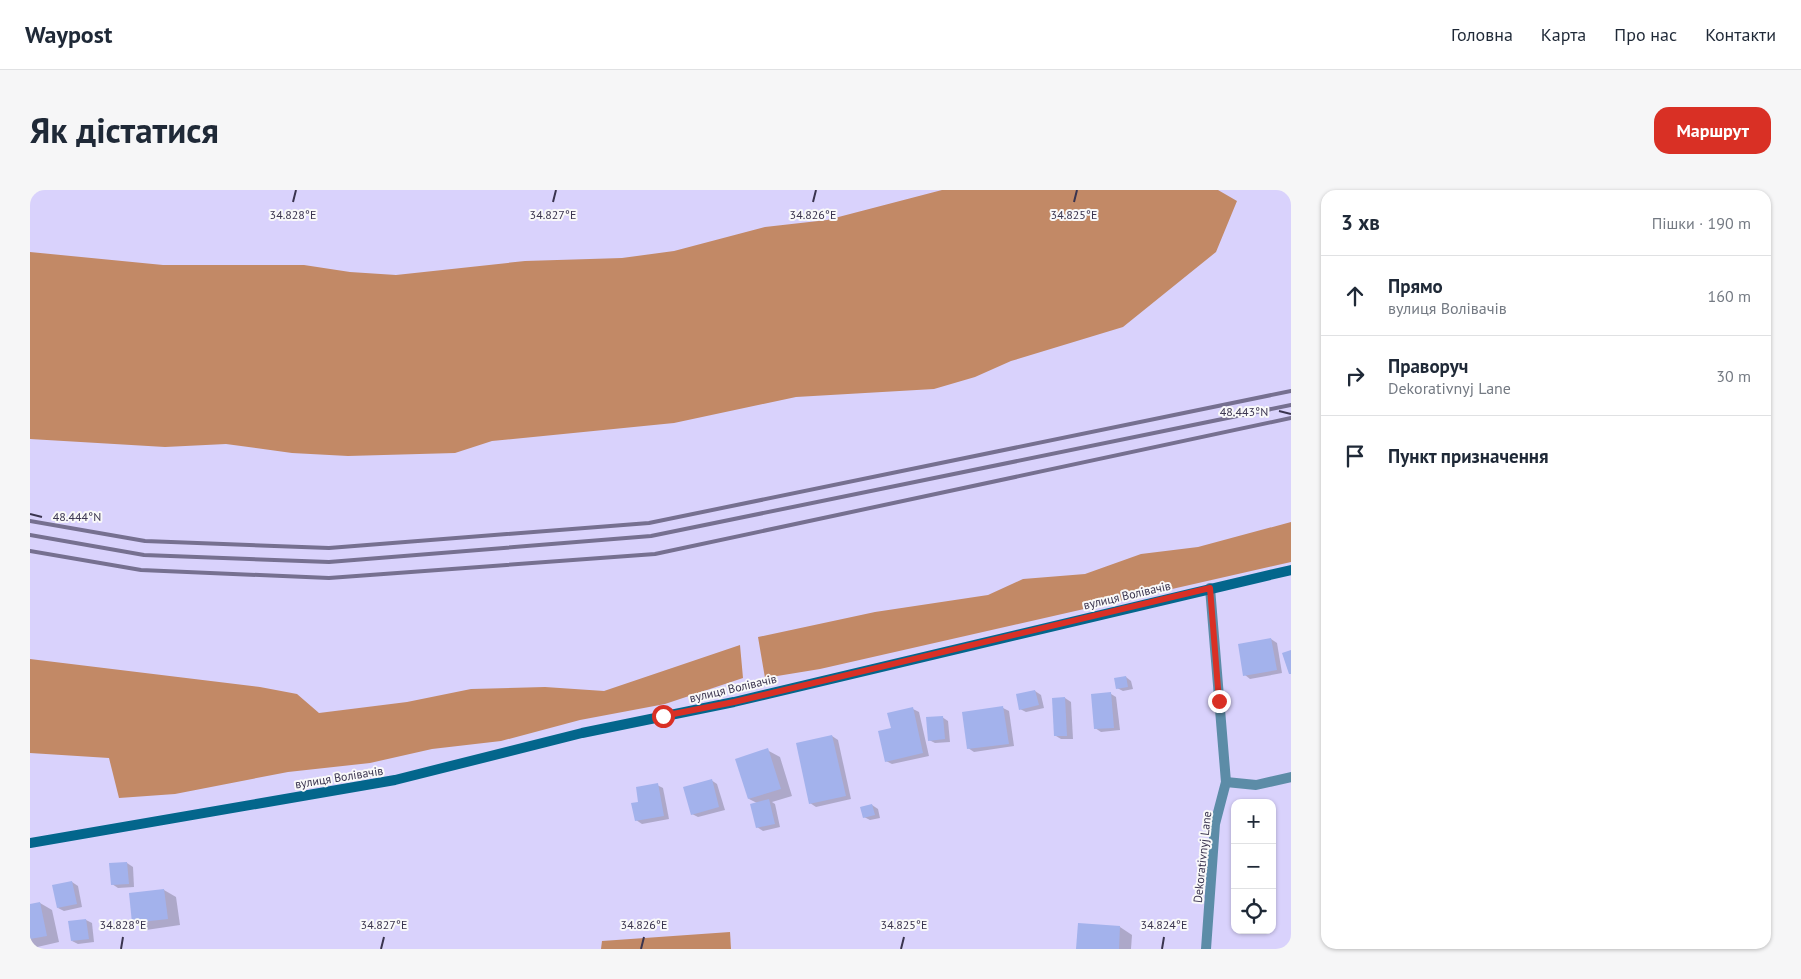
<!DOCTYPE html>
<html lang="uk">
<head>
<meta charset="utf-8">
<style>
  body { margin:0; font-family:"PT Sans",sans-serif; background:#f6f6f7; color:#1f2937 }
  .controls { position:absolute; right:15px; bottom:15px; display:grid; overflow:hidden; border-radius:10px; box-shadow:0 1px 4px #0004 }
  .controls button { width:45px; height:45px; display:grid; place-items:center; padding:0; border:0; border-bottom:1px solid #e0e1e3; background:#fff; color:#1f2937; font:25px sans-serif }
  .stop { position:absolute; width:15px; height:15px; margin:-11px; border:4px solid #d93025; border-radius:50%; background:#fff }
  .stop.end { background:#d93025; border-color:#fff; box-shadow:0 1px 5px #0008 }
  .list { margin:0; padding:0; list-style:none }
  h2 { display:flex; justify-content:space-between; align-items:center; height:65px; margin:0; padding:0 20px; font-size:21px }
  h2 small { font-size:16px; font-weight:400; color:#747a83 }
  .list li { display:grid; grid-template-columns:32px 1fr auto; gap:15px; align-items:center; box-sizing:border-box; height:80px; padding:0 20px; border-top:1px solid #e0e1e3 }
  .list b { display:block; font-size:19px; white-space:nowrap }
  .list p { margin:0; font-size:16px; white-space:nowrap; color:#747a83 }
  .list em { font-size:16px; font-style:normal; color:#747a83 }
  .icon { flex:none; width:28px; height:28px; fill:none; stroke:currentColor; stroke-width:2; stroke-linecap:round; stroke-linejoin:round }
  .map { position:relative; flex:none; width:1261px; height:759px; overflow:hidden; border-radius:15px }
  header { display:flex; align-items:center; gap:30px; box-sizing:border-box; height:70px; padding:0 25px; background:#fff; border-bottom:1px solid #e0e1e3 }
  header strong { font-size:24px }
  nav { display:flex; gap:28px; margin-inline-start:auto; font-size:18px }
  .intro { display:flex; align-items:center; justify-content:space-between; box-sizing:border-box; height:120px; padding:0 30px }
  h1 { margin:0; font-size:35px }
  .button { padding:12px 22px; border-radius:15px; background:#d93025; color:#fff; font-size:18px; font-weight:700 }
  main { display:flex; gap:30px; padding:0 30px }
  aside { flex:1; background:#fff; border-radius:15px; box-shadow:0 1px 4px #0004 }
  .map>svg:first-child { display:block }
  .forest { fill:#c28966 }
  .shadow { fill:#0003 }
  .building { fill:#a3b2ec }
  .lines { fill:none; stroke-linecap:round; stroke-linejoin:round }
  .street { stroke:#5c8ca7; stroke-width:10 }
  .secondary { stroke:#03668c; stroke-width:10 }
  .rail { stroke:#767090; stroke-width:4 }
  .route { stroke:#d93025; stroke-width:6 }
  .ticks { fill:none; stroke:#3a344f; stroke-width:2 }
  .labels { text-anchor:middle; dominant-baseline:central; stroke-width:4; stroke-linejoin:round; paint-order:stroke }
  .street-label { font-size:12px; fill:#3a344f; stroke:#f9f9f9 }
  .ticks-label { font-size:12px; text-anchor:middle; fill:#3a344f; stroke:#f9f9f9; stroke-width:4; stroke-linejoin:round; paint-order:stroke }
</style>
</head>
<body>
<header>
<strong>Waypost</strong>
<nav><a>Головна</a><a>Карта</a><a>Про нас</a><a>Контакти</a></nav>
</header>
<div class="intro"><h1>Як дістатися</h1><a class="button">Маршрут</a></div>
<main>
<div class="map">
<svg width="1261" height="759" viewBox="0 0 1261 759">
  <rect width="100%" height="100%" fill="#d9d2fc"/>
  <g class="forest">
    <polygon points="912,0 1188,0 1207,11 1186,62 1093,137 981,171 945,187 904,199 766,207 644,233 462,251 425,263 318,266 262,263 196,254 135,257 0,249 0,62 133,75 274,75 320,82 366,85 495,71 592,68 644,61 735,37 797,30"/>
    <polygon points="1261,332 1261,372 790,479 735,488 728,447 845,422 958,405 993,389 1055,384 1111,364 1168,357"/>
    <polygon points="710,455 713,488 635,514 550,530 471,551 402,559 340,573 258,582 145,604 89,608 79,568 0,563 0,469 230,497 267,504 289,523 377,512 441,499 515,497 574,501"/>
    <polygon points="700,742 701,759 571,759 572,751"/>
  </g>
  <g class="shadow">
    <polygon points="1241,449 1247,453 1252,483 1220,489 1215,485"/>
    <polygon points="1096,487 1101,491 1103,499 1093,501 1087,498"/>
    <polygon points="1005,501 1011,505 1014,518 996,522 990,519"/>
    <polygon points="1081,504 1086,507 1090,540 1071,542 1065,538"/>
    <polygon points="1035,508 1041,512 1043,549 1031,549 1026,546 1024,509"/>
    <polygon points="973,518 979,521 984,556 944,562 938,558"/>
    <polygon points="883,519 889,522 899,566 862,574 856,571 863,539"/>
    <polygon points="912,527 918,531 920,552 905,553 899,550"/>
    <polygon points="802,546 808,550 821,609 786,617 780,613"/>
    <polygon points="737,560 750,567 762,606 742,612 745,614 750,637 733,641 727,637 727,613 719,609"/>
    <polygon points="681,590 687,594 695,620 668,627 662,624"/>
    <polygon points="627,595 633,598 639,629 612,634 606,630 610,613"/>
    <polygon points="842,615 848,619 850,628 840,630 834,627"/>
    <polygon points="97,673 103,677 104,697 88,698 82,694"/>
    <polygon points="42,692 48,696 52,717 34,721 28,718"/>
    <polygon points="134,700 146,707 150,735 116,740 104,733"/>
    <polygon points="10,713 22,720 29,752 3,758 0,756 0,715"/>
    <polygon points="56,730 62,733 64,752 48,754 42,751"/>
    <polygon points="1090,737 1102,745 1101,759 1047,759"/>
  </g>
  <g class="building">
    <polygon points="1241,448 1247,480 1213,486 1208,454"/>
    <polygon points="1261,460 1261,484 1259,484 1252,463"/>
    <polygon points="1096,486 1098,497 1086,499 1084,488"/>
    <polygon points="1005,500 1009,515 989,520 986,504"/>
    <polygon points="1081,502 1084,538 1064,539 1061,504"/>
    <polygon points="1035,507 1037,546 1024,546 1022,508"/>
    <polygon points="973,516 979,554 937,559 932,522"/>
    <polygon points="883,517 893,563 855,572 848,541 861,538 857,523"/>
    <polygon points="913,526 915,549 898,551 896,527"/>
    <polygon points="802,545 816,606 779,614 766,553"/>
    <polygon points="738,558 751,599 718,609 705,569"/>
    <polygon points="682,589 689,617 661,625 653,597"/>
    <polygon points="628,593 634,626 605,631 601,613 608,612 606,597"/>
    <polygon points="739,609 745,634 726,638 720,614"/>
    <polygon points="842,614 845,625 833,628 830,617"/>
    <polygon points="97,672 99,694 81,695 79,673"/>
    <polygon points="42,691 47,714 27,718 22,695"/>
    <polygon points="134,699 138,729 102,733 99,703"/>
    <polygon points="10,712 17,746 0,749 0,714"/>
    <polygon points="56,729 59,749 41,751 38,731"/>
    <polygon points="1048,733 1090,736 1089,759 1046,759"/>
  </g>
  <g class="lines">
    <g class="street">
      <polyline points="1196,592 1226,595 1261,587"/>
      <polyline points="1176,759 1185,634 1196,592 1180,398"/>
    </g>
    <polyline class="secondary" points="0,653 365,590 552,543 704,512 1261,380"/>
    <g class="rail">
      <polyline points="0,331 115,351 299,358 619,333 1261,201"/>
      <polyline points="0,345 114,365 299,372 621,346 1261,215"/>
      <polyline points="0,361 111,380 299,388 625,364 1261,228"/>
    </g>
  </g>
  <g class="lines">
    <polyline class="route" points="633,526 704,512 1180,398 1189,511"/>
  </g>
  <path class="ticks" d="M263 12 266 0M523 12 526 0M783 12 786 0M1044 12 1047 0M1249 221 1261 224M0 324 12 327M91 759 93 747M351 759 354 747M611 759 614 747M871 759 874 747M1132 759 1134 747"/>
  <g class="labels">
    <g class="street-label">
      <text transform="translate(1097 405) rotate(-13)">вулиця Волівачів</text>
      <text transform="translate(703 498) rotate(-13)">вулиця Волівачів</text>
      <text transform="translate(309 587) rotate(-9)">вулиця Волівачів</text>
      <text transform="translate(1172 667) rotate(-84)">Dekorativnyj Lane</text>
    </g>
  </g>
  <g class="ticks-label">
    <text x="263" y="29">34.828°E</text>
    <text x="523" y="29">34.827°E</text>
    <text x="783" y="29">34.826°E</text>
    <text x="1044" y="29">34.825°E</text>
    <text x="1214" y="226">48.443°N</text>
    <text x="47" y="331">48.444°N</text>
    <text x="93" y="739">34.828°E</text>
    <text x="354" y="739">34.827°E</text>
    <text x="614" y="739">34.826°E</text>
    <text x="874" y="739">34.825°E</text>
    <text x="1134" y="739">34.824°E</text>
  </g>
</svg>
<div class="controls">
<button>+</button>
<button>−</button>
<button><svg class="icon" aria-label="locate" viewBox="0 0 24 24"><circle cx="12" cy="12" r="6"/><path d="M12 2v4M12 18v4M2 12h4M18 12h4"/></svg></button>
</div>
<div class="stop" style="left:633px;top:526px"></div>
<div class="stop end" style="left:1189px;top:511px"></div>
</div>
<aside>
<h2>3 хв<small>Пішки · 190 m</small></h2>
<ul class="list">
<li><svg class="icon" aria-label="ahead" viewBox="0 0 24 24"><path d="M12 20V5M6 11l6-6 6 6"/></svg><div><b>Прямо</b><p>вулиця Волівачів</p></div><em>160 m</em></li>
<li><svg class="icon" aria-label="right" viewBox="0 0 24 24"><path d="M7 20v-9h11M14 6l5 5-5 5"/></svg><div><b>Праворуч</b><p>Dekorativnyj Lane</p></div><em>30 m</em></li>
<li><svg class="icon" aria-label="arrive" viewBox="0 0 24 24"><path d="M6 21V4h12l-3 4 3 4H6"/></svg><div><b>Пункт призначення</b></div></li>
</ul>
</aside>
</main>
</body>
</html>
